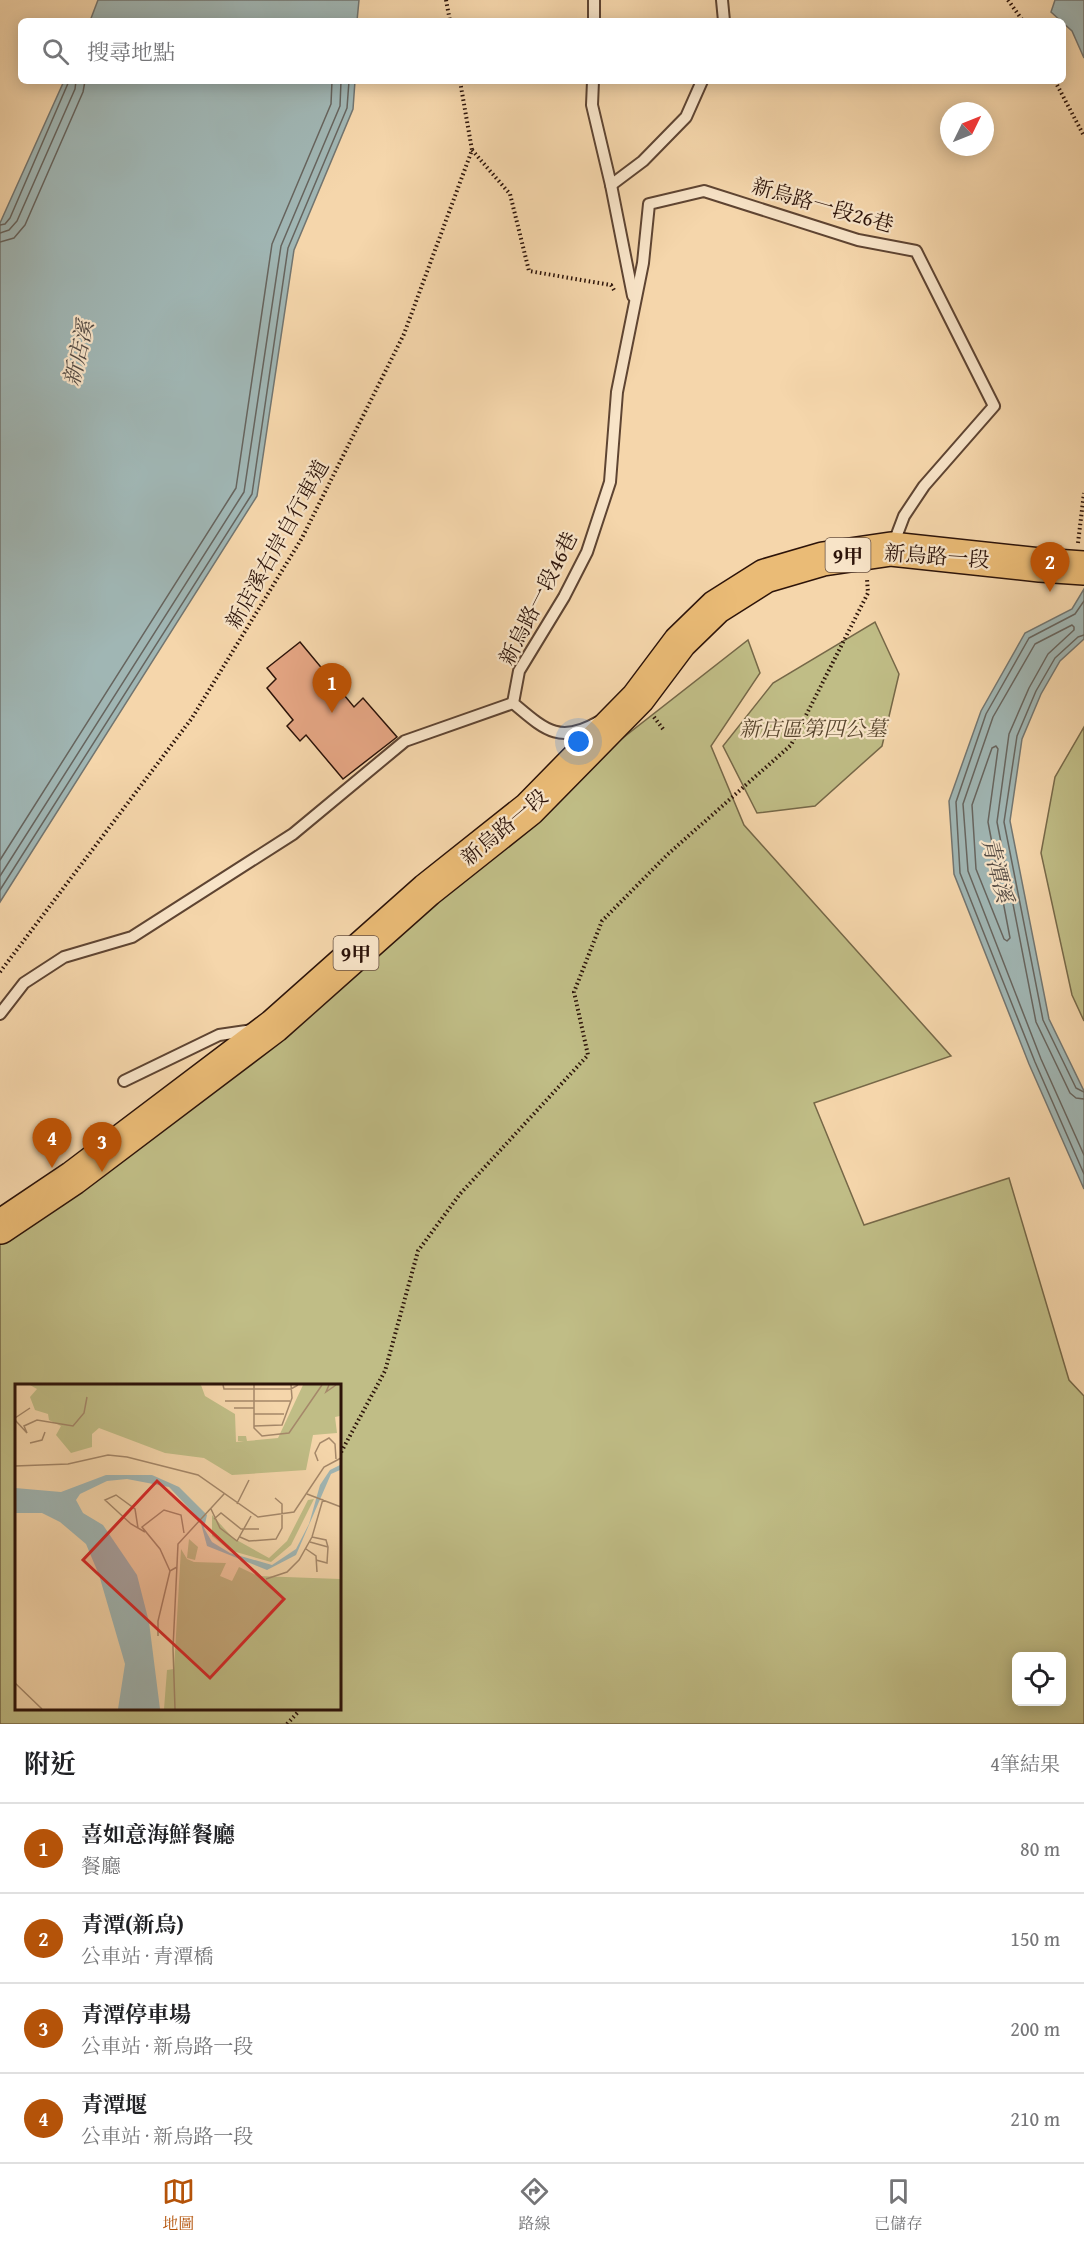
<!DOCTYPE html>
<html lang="zh-TW">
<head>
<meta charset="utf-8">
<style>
  body { margin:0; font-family:"Gentium Book Plus","Noto Serif TC",serif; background:#f2f2f2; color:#202124 }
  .controls { position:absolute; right:18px; bottom:18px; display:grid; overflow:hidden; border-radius:9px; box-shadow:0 3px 15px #0003 }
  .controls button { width:54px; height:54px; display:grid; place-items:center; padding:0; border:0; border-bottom:2px solid #e0e0e0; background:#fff; color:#202124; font:30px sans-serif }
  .compass { position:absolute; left:940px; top:102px; width:54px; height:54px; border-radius:50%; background:#fff; box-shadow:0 3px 15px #0003; rotate:47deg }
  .you { position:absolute; left:579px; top:742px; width:21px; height:21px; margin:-15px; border:4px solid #fff; border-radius:50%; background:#1a73e8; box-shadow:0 0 0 9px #1a73e833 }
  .badge { display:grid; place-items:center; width:39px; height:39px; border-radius:50%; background:#b45309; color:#fff; font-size:20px; font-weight:700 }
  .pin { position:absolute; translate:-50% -50px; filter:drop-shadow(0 2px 3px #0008) }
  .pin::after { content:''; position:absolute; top:32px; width:21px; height:18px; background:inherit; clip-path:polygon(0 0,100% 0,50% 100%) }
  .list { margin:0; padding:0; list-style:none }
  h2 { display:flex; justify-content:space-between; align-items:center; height:78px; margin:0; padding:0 24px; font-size:26px }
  h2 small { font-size:20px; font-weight:400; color:#757577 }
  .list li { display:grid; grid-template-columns:39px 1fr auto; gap:18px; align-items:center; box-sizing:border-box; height:90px; padding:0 24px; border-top:2px solid #e0e0e0 }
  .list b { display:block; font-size:22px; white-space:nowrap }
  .list p { margin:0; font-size:20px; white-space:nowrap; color:#757577 }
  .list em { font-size:20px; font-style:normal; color:#757577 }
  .icon { flex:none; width:33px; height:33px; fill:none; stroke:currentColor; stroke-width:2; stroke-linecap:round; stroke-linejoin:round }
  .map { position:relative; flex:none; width:1084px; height:1724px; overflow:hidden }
  .search { position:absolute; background:#fff; box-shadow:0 3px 15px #0003; left:18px; right:18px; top:18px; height:66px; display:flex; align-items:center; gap:15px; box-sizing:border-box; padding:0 21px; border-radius:9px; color:#757577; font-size:22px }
  .sheet { height:438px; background:#fff }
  nav { display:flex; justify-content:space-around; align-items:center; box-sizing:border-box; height:84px; border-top:2px solid #e0e0e0; background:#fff; font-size:16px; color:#757577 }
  nav a { display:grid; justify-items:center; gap:3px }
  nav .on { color:#b45309 }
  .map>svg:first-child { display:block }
  .green { fill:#c0bd86; stroke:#766848; stroke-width:1.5; fill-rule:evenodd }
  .water { fill:#a0b6b4; stroke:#727570; stroke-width:1.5 }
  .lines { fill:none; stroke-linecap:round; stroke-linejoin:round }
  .shore { stroke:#66645e; stroke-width:1.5 }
  .building { fill:#e4a583; stroke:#2c1309; stroke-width:1.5 }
  .lane-casing { stroke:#5e4432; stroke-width:14 }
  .primary-casing { stroke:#2c1309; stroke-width:36 }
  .path { stroke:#2c1309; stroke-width:4; stroke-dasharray:1.5 3; stroke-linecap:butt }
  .lane { stroke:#f8e4c8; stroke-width:10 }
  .primary { stroke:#eabb76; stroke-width:33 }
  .labels { text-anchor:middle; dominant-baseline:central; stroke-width:4.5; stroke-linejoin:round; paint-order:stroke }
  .shield { fill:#f8e4c8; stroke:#695242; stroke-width:1.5 }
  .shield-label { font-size:20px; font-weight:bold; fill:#2c1309 }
  .street-label { font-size:21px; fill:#2c1309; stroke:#f8e4c8 }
  .park-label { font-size:21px; font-style:italic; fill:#58462e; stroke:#f8e4c8 }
  .water-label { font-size:22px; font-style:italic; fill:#554c45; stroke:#f8e4c8 }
  .inset-road { fill:none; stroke:#a5886a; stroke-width:1.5 }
  .view { fill:#d62828; fill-opacity:0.15; stroke:#d62828; stroke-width:3 }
  .inset-edge { fill:none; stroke:#2c1309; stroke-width:3 }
</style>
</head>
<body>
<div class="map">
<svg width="1084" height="1724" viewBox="0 0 1084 1724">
  <rect width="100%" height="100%" fill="#f5d6ab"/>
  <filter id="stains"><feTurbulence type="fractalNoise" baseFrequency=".00333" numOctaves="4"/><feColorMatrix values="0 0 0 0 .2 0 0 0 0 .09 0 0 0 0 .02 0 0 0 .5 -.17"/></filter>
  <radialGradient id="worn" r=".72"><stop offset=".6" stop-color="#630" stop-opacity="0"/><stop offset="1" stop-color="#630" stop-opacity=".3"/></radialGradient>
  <g class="green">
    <polygon points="875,622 899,674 882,746 815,806 757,813 723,746 773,683"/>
    <path d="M748 640 760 673 711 746 744 825 951 1056 814 1103 864 1225 1009 1178 1069 1380 1084 1396V1724H0V1225ZM16 1385H339V1708H16ZM1016 1656H1062V1702H1016Z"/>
    <polygon points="1084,727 1084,1021 1072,995 1041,853 1055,777"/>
  </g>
  <g class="water">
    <polygon points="98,0 359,0 357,21 90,21"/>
    <polygon points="1055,0 1084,0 1084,58 1072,31 1051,12"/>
    <polygon points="64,81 355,81 353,109 294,250 257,496 0,902 0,223"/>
    <polygon points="1084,589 1084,639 1060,661 1041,694 1022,739 1010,821 1049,1019 1084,1091 1084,1189 1029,1064 954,874 949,801 981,711 1025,633 1072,609"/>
  </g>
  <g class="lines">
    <g class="shore">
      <polyline points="0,225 5,224 10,218 69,81"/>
      <polyline points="0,233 9,230 17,221 75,89 76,81"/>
      <polyline points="0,242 14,238 25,225 83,92 85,81"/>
      <polyline points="1084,601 1075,614 1029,638 986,714 956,802 960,873 1035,1062 1084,1174"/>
      <polyline points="1084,635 1078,637 1055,658 1036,691 1017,736 1004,822 1043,1020 1076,1088 1084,1092"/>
      <polygon points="996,746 998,749 988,822 1010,938 1007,941 1004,939 976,869 972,805 992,748"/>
      <polyline points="0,860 236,488 272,244 331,104 332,81"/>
      <polyline points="0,876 244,492 281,246 340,106 341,81"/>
      <polyline points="0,890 252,494 288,248 347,108 349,81"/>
      <polyline points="1084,1099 1076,1098 1070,1093 1036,1022 997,822 1009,734 1029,688 1048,654 1074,630 1074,627 1072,625 1035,644 993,717 963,804 968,871 1041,1059 1084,1155"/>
    </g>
  </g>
  <polygon class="building" points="300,642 354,707 363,698 397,737 343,779 306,735 300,741 287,726 293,720 267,688 276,679 267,668"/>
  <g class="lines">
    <defs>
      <g id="lane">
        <polyline points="722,0 724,21"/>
        <polyline points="594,21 594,0"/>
        <polyline points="593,81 592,105 611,185 633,296"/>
        <polyline points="611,185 643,161 686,117 702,81"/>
        <path d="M598 722C559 745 544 729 513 703L519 671 564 597 587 552 610 482 617 392 643 263 649 204 704 191 858 240 916 251 994 406 924 486 904 516 893 545"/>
        <polyline points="0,1014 24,983 64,957 132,937 293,834 405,741 513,703"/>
        <polyline points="124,1081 219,1035 253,1030"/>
      </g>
      <polyline id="primary" points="0,1227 73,1178 274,1026 427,890 529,809 638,698 680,642 716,607 765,576 823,559 891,549 1040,565 1084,568"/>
    </defs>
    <use href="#lane" class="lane-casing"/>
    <use href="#primary" class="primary-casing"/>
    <g class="path">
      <polyline points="446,0 450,21"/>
      <polyline points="1008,0 1023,21"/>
      <polyline points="1055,81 1084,136"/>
      <polyline points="472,150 510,194 529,271 611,285 614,290"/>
      <polyline points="1078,543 1084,493"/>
      <polyline points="654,717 663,729"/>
      <polyline points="0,972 192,718 302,538 404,334 472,150 460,81"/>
      <polyline points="339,1456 385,1371 418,1251 460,1194 588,1055 574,992 602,921 667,855 791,745 868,593 867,579"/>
      <polyline points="287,1724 299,1711 299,1708"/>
    </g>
    <use href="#lane" class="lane"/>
    <use href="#primary" class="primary"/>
  </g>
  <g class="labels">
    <g class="shield">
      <rect x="825.5" y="538" width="45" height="34" rx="4.5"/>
      <rect x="333.5" y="936" width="45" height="34" rx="4.5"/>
    </g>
    <g class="shield-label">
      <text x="848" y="555">9甲</text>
      <text x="356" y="953">9甲</text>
    </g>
    <g class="street-label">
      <text transform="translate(823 205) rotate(16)">新烏路一段26巷</text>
      <text transform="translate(277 544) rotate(-61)">新店溪右岸自行車道</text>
      <text transform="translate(937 556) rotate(4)">新烏路一段</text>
      <text transform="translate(538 598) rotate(-63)">新烏路一段46巷</text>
      <text transform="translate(504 827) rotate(-40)">新烏路一段</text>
    </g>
    <g class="park-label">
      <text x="813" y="728">新店區第四公墓</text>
    </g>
    <g class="water-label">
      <text transform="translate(78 353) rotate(-77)">新店溪</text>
      <text transform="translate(998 870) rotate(76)">青潭溪</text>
    </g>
  </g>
  <g transform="translate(15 1384)">
    <rect width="326" height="326" fill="#f5d6ab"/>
    <path d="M15 1H186L190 12 220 30 221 58 229 57H223V52H231L232 57 263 54 288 1H325V32L320 33 322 49 298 51 291 86 217 91 189 74 150 69 84 44 77 50V63L56 69 41 51 46 42 34 36 33 30 20 26 15 13 22 5ZM299 115 276 161 256 178 214 166 197 152V131L218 154 254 174 272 157 293 116ZM174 155 183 163 180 176 172 174ZM166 165 172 175 179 178 211 179 205 192 217 197 224 183 243 192 325 195V325H149L152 286 159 285Z" fill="#c0bd86"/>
    <path d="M325 81V86L316 90 281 171 252 186 192 162 185 136 154 103 112 95 92 97 65 110 61 116 68 129 88 141 122 191 134 238 145 325H103L110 280 84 191 71 160 45 138 27 129H0V104L46 108 91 91H137L164 103 192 131 189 144 197 158 215 169 257 181 281 165 294 140 305 101 315 86Z" fill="#a0b6b4"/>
    <path class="inset-road" d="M208 1 209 5H276L283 1M239 1V44L247 52 274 49 307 1M314 1 311 8 321 1M210 17H275M219 24H239M239 30H269M0 34 15 24M0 36 12 49 9 42 22 36 58 42 69 29 72 13M239 42 267 41 277 14 276 1M15 59 27 56 30 48M303 77 300 69 305 59 314 54 320 60 321 75M0 82 53 80 93 71 112 73 183 91 243 133 279 128 309 83 326 74M292 110 326 123M222 120 234 96M196 125 205 144 222 157 236 132M199 135 206 129 226 145H244M123 144 120 125 101 111 90 116 116 140 130 148M225 153 234 157 261 155 267 144V120L260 114M297 153 311 156 313 163 312 179 301 176M295 158 313 163M291 165 301 172 302 188M162 183 155 187 145 165 127 143 149 126 166 131 169 149M251 195 272 188 284 176 297 153 308 115M143 252V237L155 187M0 299 27 325M160 325 158 264 163 160 209 110"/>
    <path class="view" d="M142 97 269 215 195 294 68 176Z"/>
    <rect width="326" height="326" class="inset-edge"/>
  </g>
  <rect width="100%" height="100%" filter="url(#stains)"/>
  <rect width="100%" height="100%" fill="url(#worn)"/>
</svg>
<div class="controls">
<button><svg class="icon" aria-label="locate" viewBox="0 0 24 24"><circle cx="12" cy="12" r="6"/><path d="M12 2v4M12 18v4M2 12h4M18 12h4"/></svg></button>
</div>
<svg class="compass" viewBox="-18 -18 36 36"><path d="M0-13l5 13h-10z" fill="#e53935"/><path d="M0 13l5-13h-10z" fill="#757577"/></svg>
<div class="you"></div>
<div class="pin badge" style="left:332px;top:713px">1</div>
<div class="pin badge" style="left:1050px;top:592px">2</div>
<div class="pin badge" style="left:102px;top:1172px">3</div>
<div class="pin badge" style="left:52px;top:1168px">4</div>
<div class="search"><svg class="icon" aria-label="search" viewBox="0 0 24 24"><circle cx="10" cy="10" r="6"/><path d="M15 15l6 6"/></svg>搜尋地點</div>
</div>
<section class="sheet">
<h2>附近<small>4筆結果</small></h2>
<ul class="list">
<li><span class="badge">1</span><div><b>喜如意海鮮餐廳</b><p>餐廳</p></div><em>80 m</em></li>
<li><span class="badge">2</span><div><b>青潭(新烏)</b><p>公車站 · 青潭橋</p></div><em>150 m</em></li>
<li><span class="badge">3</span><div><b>青潭停車場</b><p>公車站 · 新烏路一段</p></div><em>200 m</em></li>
<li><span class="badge">4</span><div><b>青潭堰</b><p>公車站 · 新烏路一段</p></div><em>210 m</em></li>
</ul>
</section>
<nav>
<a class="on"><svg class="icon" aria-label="map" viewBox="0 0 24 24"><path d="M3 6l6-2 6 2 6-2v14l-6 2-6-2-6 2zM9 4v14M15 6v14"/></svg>地圖</a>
<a><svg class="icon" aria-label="directions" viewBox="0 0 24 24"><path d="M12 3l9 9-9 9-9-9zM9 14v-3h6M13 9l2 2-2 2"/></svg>路線</a>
<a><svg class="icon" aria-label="saved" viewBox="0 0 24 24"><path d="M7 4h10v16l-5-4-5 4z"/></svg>已儲存</a>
</nav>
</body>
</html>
